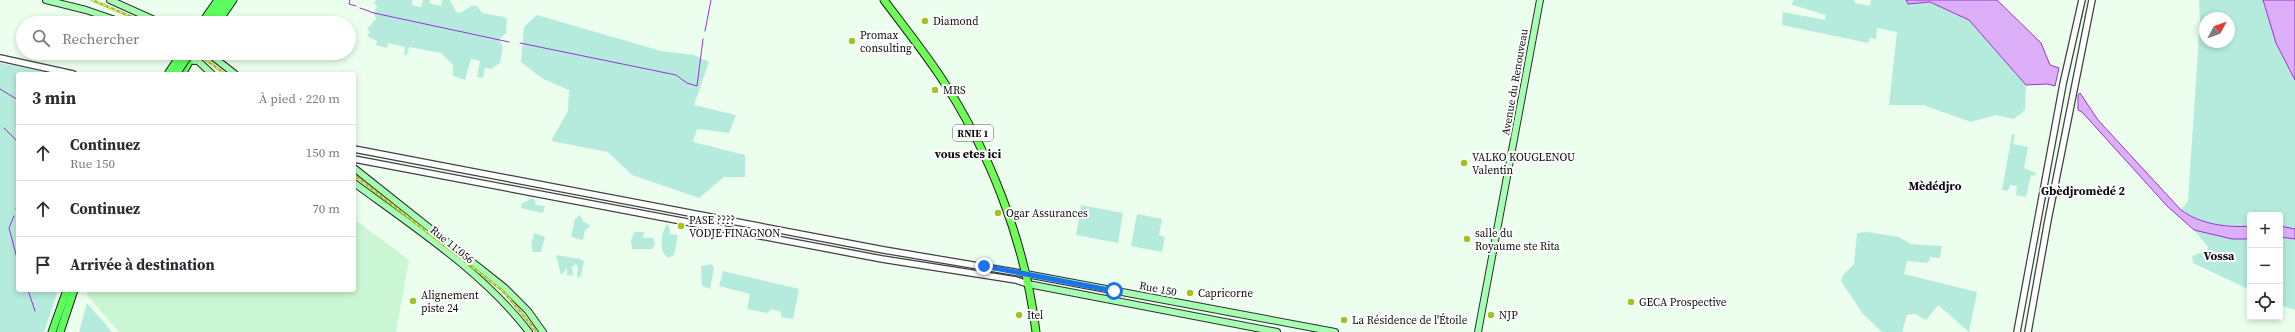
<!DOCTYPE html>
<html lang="fr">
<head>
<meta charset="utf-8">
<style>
  body { margin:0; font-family:"Source Serif 4",serif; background:#f7f7f7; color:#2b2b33 }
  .controls { position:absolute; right:12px; bottom:12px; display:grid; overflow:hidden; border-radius:4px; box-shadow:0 2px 6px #0003 }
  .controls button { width:36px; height:36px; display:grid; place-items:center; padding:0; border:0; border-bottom:1px solid #e1e1e2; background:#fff; color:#2b2b33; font:20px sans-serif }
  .compass { position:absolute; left:2199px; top:12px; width:36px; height:36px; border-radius:50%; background:#fff; box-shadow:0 2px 6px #0003; rotate:49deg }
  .stop { position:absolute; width:12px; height:12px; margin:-9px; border:3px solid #1a73e8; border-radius:50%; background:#fff }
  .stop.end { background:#1a73e8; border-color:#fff; box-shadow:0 1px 4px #0008 }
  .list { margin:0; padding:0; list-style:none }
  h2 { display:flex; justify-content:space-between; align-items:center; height:52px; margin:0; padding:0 16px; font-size:17px }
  h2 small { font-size:13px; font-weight:400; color:#7c7c81 }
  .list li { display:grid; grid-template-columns:26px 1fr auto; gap:12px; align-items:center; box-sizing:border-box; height:56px; padding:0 16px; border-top:1px solid #e1e1e2 }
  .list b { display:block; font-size:15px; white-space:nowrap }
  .list p { margin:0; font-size:13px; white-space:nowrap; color:#7c7c81 }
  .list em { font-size:13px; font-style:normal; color:#7c7c81 }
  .icon { flex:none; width:22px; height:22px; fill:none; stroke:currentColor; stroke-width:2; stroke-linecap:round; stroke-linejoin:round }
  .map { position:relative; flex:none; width:2295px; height:332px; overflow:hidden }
  .search { position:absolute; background:#fff; box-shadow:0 2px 6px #0003; left:16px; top:16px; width:340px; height:44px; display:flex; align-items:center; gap:10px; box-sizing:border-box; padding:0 14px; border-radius:22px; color:#7c7c81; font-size:15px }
  .panel { position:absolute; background:#fff; box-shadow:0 2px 6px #0003; left:16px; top:72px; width:340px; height:220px; border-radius:4px }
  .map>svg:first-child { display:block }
  .farmland { fill:#cbf6d3 }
  .green { fill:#b5ebdd; fill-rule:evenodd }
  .water { fill:#ddaff9; stroke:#9b33d3 }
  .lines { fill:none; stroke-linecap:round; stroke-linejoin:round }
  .stream { stroke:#9b33d3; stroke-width:1 }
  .tertiary-casing { stroke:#404040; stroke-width:8 }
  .secondary-casing { stroke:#2f2f2f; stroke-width:8 }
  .primary-casing { stroke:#1e1e1e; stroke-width:9 }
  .trunk-casing { stroke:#1e1e1e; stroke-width:9 }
  .tertiary { stroke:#fff; stroke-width:5.5 }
  .secondary { stroke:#a7ffb4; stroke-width:6 }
  .primary { stroke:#5dfe5f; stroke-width:7 }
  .trunk { stroke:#6ffc57; stroke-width:7 }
  .rail-casing { stroke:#a1c31f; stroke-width:2.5 }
  .rail { stroke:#fff; stroke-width:1; stroke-dasharray:3; stroke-linecap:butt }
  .primary-bridge-casing { stroke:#1e1e1e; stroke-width:9; stroke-linecap:butt }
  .primary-bridge { stroke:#5dfe5f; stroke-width:7 }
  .route { stroke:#1a73e8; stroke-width:5 }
  .poi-dot { fill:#a1c31f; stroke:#fff; stroke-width:1.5 }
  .labels { text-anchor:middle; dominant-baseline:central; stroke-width:4; stroke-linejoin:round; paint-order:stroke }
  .shield { fill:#fff; stroke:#565656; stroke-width:1 }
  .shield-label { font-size:10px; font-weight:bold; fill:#0d0d0d }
  .poi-label { font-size:11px; fill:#0d0d0d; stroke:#fff; text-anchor:start }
  .street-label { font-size:11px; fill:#0d0d0d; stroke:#fff }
  .neighbourhood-label { font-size:12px; font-weight:bold; fill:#0d0d0d; stroke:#fff }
</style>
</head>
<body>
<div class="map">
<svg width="2295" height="332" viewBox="0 0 2295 332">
  <rect width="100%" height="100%" fill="#ecffee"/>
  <polygon class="farmland" points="354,219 409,260 396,332 119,332 87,295 88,290 354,290"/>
  <g class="green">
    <polygon points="376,0 412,0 412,5 421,7 423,0 430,0 429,3 441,6 442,0 450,0 456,12 460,13 474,5 478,7 482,13 504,17 507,19 506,33 499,40 503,47 500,63 491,69 485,68 483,78 477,77 480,61 471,59 465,80 453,76 453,65 441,53 409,47 407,55 404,55 405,47 388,43 387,48 376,45 377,41 367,36 370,32 367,29 376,19 374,13 377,6 374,3"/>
    <polygon points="1793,0 1854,0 1855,3 1870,6 1871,0 1906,0 1908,4 1930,2 1969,20 2026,85 2025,110 2014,119 1996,115 1971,122 1923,105 1889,105 1897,32 1877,28 1876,39 1870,38 1868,43 1782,25 1783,12 1825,20 1826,15 1792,5"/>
    <path d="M2199 0H2263L2276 43 2295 80V229L2280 226V215H2250V226C2227 228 2200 224 2181 210L2188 201 2200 21ZM2205 18H2229V42H2205Z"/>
    <polygon points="537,15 661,51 694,55 709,62 694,105 736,115 729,133 697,129 693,142 745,155 745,177 724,177 699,198 632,175 608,152 551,141 568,111 569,90 543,79 521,62 524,27"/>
    <polygon points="0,63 53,74 18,74 18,290 58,290 44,332 0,332"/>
    <polygon points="2012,134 2015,135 2013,144 2028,147 2024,168 2036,173 2035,176 2031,175 2026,197 2016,195 2017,186 2010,185 2008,191 2002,190"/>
    <polygon points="531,199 534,199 536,205 545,206 543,213 521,208 521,204"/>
    <polygon points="1081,205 1123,213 1118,243 1076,235"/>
    <polygon points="1137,214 1162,219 1159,235 1165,237 1162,252 1131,246"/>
    <polygon points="580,215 584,222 591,226 585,230 583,240 571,237 575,219"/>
    <path d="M667 224 669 226 670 234 678 235 674 255 668 258C658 250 661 234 667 224Z"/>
    <polygon points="2194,230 2232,239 2250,239 2250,290 2193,263 2192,256 2206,251 2208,247"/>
    <polygon points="634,232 644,232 643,238 653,238 655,244 652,249 632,249 631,241"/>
    <polygon points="1868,232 1899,237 1911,244 1942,246 1940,258 1930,257 1928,263 1907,261 1904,274 1977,292 1969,332 1938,305 1926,320 1915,314 1907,315 1902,332 1882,332 1863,314 1841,281 1843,275 1854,264 1857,233"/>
    <polygon points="534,233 545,237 541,252 533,252 531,245"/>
    <polygon points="2280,237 2295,239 2295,310 2280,305"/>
    <polygon points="556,255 580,259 584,261 581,276 577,278 578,267 576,264 572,267 573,276 567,275 567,268 561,275"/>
    <polygon points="711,264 714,267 710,289 702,286 701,266"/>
    <polygon points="723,271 799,289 793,319 781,317 781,312 772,309 767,313 747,309 750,294 719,286"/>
    <polygon points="87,303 112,332 79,332"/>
  </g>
  <g class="water">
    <polygon points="1906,0 1997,0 2041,43 2050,65 2059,68 2055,86 2047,84 2026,85 1969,20 1930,2 1908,4"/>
    <polygon points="2263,0 2295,0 2295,80 2276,43"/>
    <path d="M2080 93 2098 120 2181 210C2200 224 2227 228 2250 226V239H2232L2194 230 2167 206 2082 112 2078 110V95Z"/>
    <polygon points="2280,226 2295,229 2295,239 2280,237"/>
  </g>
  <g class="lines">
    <g class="stream">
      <polyline points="350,0 349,4 356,6"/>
      <polyline points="360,8 374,13 509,42"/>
      <polyline points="705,31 711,0"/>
      <polyline points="520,43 676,75 687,83 697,86 703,39"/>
      <polyline points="0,89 18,100"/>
      <polyline points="4,128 18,142"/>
      <polyline points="16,209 18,202"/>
      <polyline points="14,216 9,228 18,262"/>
      <polyline points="28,290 35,311"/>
    </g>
    <defs>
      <g id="tertiary">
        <polyline points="0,58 73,74"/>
        <polyline points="354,149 884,250 1026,274"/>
        <polyline points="354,159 882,259 1016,280 1028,284"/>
        <polyline points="2017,332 2063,84 2082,0"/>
        <polyline points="2028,332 2048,220 2092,0"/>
      </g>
      <g id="secondary">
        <polyline points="46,0 86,10 124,23"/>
        <polyline points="110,0 161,23"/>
        <polyline points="208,53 235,74"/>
        <polyline points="185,60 195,61 203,53"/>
        <polyline points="197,60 212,74"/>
        <polyline points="354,168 505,288 528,311 543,332"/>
        <path d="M354 183C414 227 484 273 529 332"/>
        <polyline points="1026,274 1335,332"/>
        <polyline points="1028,284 1277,332"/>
        <polyline points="1478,332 1540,0"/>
      </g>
      <g id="primary">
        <polyline points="202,23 218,0"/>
        <polyline points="210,23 226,0"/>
        <polyline points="217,23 233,0"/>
        <polyline points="182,74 189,62"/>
        <polyline points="52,332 67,290"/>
        <polyline points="60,332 74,290"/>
      </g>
      <path id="trunk" d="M884 0C902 24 921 48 938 73 989 149 1025 241 1036 332"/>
    </defs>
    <use href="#tertiary" class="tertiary-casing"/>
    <use href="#secondary" class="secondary-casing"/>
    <use href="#primary" class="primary-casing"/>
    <use href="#trunk" class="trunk-casing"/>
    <use href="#tertiary" class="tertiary"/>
    <use href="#secondary" class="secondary"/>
    <use href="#primary" class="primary"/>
    <use href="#trunk" class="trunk"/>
    <defs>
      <g id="rail">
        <polyline points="92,0 146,23"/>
        <polyline points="197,53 225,74"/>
        <polyline points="354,175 503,291 537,332"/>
      </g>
    </defs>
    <use href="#rail" class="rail-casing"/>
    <use href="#rail" class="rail"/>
    <defs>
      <g id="primary-bridge">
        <polyline points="168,74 182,53"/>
        <polyline points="176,74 190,53"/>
      </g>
    </defs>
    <use href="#primary-bridge" class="primary-bridge-casing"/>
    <use href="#primary-bridge" class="primary-bridge"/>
  </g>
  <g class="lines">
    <polyline class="route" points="984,266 1114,291"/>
  </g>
  <g class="poi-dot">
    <circle cx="925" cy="21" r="4"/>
    <circle cx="852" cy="41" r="4"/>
    <circle cx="935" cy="90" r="4"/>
    <circle cx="1464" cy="163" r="4"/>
    <circle cx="998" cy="213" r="4"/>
    <circle cx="681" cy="226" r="4"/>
    <circle cx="1467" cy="239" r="4"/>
    <circle cx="1190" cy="293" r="4"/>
    <circle cx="413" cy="301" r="4"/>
    <circle cx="1631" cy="302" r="4"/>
    <circle cx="1019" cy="315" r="4"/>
    <circle cx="1491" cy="315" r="4"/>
    <circle cx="1344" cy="320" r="4"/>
  </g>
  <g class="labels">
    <rect class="shield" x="953" y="125" width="40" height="16" rx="3"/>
    <g class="shield-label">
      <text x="973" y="133">RNIE 1</text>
    </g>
    <g class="poi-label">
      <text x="933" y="21">Diamond</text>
      <text x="860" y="35">Promax<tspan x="860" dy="13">consulting</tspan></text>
      <text x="943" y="90">MRS</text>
      <text x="1472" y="157">VALKO KOUGLENOU<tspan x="1472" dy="13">Valentin</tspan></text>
      <text x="1006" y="213">Ogar Assurances</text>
      <text x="689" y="220">PASE ????<tspan x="689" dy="13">VODJE FINAGNON</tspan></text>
      <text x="1475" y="233">salle du<tspan x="1475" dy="13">Royaume ste Rita</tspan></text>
      <text x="1198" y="293">Capricorne</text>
      <text x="421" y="295">Alignement<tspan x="421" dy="13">piste 24</tspan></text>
      <text x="1639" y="302">GECA Prospective</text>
      <text x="1027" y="315">Itel</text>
      <text x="1499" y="315">NJP</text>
      <text x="1352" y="320">La Résidence de l'Étoile</text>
    </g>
    <g class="street-label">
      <text transform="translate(1515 82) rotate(-80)">Avenue du Renouveau</text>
      <text transform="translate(452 245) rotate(39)">Rue 11.056</text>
      <text transform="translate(1158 289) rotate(11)">Rue 150</text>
    </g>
    <g class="neighbourhood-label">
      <text x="968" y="154">vous etes ici</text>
      <text x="1935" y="186">Mèdédjro</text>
      <text x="2083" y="191">Gbèdjromèdé 2</text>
      <text x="2219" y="256">Vossa</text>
    </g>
  </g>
</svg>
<div class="controls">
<button>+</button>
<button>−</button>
<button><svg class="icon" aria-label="locate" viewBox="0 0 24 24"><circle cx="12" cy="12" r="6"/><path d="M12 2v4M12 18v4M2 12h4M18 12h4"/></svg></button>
</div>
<svg class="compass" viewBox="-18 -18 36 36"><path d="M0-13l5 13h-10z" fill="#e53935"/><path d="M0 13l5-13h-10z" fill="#7c7c81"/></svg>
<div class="stop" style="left:1114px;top:291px"></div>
<div class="stop end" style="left:984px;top:266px"></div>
<div class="search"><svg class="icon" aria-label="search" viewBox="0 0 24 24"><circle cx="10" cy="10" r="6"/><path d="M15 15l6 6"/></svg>Rechercher</div>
<section class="panel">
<h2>3 min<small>À pied · 220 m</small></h2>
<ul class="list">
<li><svg class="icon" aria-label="ahead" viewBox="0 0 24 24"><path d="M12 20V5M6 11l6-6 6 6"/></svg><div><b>Continuez</b><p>Rue 150</p></div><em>150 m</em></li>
<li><svg class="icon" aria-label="ahead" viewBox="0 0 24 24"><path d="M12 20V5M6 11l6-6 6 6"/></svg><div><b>Continuez</b></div><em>70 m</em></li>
<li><svg class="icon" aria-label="arrive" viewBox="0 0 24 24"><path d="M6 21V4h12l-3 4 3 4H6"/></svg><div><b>Arrivée à destination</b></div></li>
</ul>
</section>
</div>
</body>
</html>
